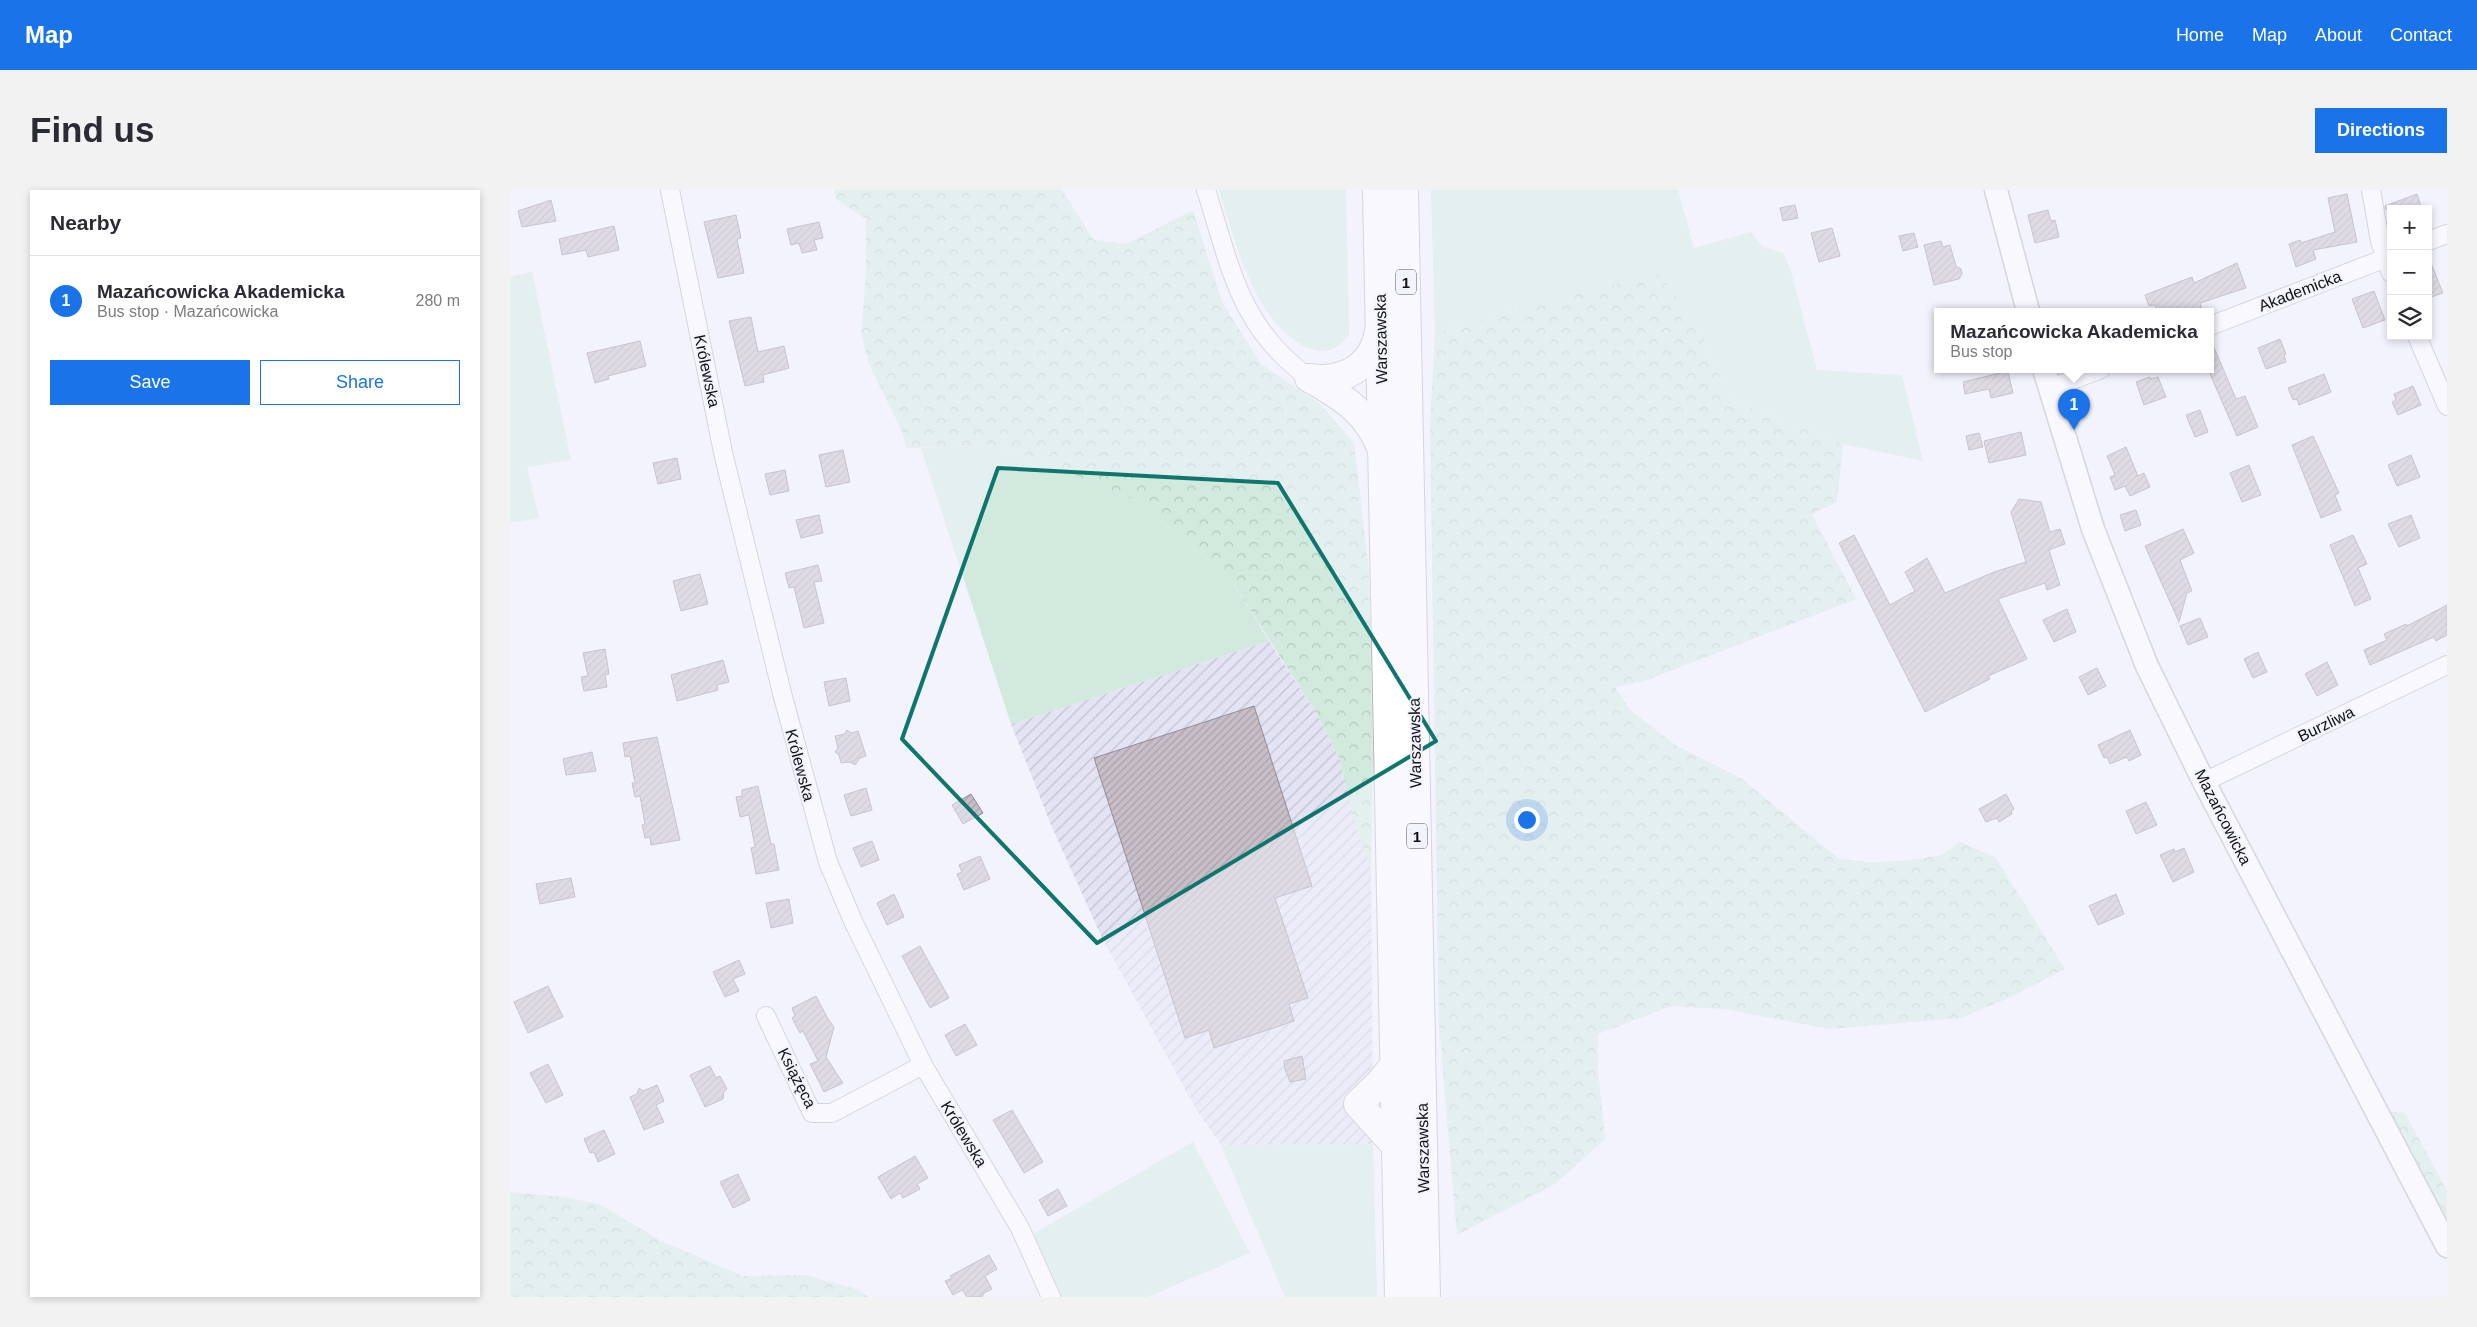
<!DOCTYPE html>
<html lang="en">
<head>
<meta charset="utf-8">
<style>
  body { margin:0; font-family:Arial,sans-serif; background:#f2f2f3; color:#2b2b33 }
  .controls { position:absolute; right:15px; top:15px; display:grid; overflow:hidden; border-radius:0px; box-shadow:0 2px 8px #0003 }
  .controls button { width:45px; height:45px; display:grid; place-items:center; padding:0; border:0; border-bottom:1px solid #e1e1e2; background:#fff; color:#2b2b33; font:25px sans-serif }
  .you { position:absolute; left:1016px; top:629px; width:18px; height:18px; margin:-12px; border:4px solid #fff; border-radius:50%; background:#1a73e8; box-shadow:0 0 0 8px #1a73e833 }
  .badge { display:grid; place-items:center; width:32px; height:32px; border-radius:50%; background:#1a73e8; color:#fff; font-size:16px; font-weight:700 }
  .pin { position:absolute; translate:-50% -41px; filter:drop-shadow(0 1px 2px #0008) }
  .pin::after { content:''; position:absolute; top:26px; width:18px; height:15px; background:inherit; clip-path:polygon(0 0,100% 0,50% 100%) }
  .popup { position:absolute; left:1424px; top:118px; width:280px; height:65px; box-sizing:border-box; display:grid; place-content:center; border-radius:0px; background:#fff; filter:drop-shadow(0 1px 4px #0005); font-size:16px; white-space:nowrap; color:#7c7c81 }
  .popup b { font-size:19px; color:#2b2b33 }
  .popup::after { content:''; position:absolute; left:50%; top:100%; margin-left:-10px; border:10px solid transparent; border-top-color:#fff }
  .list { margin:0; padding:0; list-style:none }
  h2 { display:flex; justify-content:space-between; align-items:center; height:65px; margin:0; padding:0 20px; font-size:21px }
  h2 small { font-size:16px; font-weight:400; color:#7c7c81 }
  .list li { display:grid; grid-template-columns:32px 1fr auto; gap:15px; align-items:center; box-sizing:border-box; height:90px; padding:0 20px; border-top:1px solid #e1e1e2 }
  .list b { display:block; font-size:19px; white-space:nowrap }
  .list p { margin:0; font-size:16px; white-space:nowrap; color:#7c7c81 }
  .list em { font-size:16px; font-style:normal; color:#7c7c81 }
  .actions { display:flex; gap:10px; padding:15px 20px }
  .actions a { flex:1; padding:11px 0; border:1px solid #1a73e8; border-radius:0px; text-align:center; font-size:18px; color:#1a73e8 }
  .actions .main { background:#1a73e8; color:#fff }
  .icon { flex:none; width:28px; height:28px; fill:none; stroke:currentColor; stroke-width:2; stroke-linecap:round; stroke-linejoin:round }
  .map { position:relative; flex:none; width:1937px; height:1107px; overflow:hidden; border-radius:0px }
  header { display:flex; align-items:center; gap:30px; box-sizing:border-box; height:70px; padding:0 25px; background:#1a73e8; color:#fff }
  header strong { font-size:24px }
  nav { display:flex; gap:28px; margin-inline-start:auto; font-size:18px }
  .intro { display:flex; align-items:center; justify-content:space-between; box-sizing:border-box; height:120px; padding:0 30px }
  h1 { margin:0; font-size:35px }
  .button { padding:12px 22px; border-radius:0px; background:#1a73e8; color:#fff; font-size:18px; font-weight:700 }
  main { display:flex; gap:30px; padding:0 30px }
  aside { flex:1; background:#fff; border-radius:0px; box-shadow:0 2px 8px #0003 }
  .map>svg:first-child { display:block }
  .industrial { fill:url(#industrial-furrows) }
  .grass { fill:#d2eade }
  .forest { fill:url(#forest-crowns) }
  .building { fill:url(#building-hatch); stroke:#948c95 }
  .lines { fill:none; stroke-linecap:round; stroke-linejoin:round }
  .minor-casing { stroke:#b3b3be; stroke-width:20 }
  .tertiary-casing { stroke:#b3b3be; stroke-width:25 }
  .primary-casing { stroke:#b3b3be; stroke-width:30 }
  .minor { stroke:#fff; stroke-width:18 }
  .tertiary { stroke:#fff; stroke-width:22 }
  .primary { stroke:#fff; stroke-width:28 }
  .marked { fill:none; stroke:#0f766e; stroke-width:4; stroke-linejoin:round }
  .labels { text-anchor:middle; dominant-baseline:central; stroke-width:4; stroke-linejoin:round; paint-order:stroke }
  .shield { fill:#f3f3fd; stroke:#55555b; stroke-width:1 }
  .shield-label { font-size:15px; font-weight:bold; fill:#111115 }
  .street-label { font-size:16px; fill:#111115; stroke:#f3f3fd }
</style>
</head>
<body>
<header>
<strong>Map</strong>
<nav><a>Home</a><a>Map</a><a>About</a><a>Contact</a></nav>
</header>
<div class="intro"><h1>Find us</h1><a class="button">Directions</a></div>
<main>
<aside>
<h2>Nearby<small></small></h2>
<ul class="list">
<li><span class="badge">1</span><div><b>Mazańcowicka Akademicka</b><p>Bus stop · Mazańcowicka</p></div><em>280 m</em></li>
</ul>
<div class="actions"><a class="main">Save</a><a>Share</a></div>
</aside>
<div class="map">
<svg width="1937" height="1107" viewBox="0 0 1937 1107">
  <defs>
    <pattern id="industrial-furrows" width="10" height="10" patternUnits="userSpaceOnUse" patternTransform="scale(1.25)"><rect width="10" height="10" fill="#e3e3f3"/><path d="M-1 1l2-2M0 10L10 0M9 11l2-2" fill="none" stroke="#c2c2cf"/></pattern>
    <pattern id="forest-crowns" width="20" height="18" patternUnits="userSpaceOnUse" patternTransform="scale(1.25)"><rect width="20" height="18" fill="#d2eade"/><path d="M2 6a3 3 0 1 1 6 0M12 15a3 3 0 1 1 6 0" fill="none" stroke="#b3c8be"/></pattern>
    <pattern id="building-hatch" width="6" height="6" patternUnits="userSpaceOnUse" patternTransform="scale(1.25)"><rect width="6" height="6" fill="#c7bec8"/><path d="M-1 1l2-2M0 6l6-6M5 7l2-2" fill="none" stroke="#aaa2ab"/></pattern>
  </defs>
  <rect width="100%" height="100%" fill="#f3f3fd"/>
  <polygon class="industrial" points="759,451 808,526 830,570 845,635 861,679 863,954 711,955 686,919 592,748 541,635 501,534"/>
  <g class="grass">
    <path d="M709 0H836L839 145C827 159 814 166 796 157 744 132 725 51 709 0Z"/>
    <polygon points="921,0 1168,0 1184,58 1241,42 1253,57 1273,63 1280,78 1307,180 1392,185 1413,271 1333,254 1219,209 1192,144 1017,116 925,143"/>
    <polygon points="22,82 61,270 17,277 29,328 0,333 0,87"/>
    <polygon points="489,255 623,309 718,385 759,451 501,534 411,258"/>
    <polygon points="683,952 740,1063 638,1107 551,1107 523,1044"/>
    <polygon points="863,954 867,1107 775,1107 711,955"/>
  </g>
  <g class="forest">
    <polygon points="324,0 552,0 584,50 616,54 683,20 712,112 751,174 811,215 844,253 859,382 863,572 861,679 845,635 830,570 808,526 718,385 623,309 489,255 397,258 391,239 359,174 351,145 356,84 356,29 326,9"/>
    <polygon points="1150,84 1192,144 1219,209 1333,254 1327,312 1302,324 1346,409 1137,490 1105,497 1120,520 1167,556 1232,589 1329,669 1359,672 1394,671 1432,665 1450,652 1486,668 1555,779 1501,807 1450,828 1320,839 1214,819 1161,816 1088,844 1088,881 1095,949 1045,994 947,1045 929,835 920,236 925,143 1017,116"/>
    <polygon points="1879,921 1895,923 1937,1001 1937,1031"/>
    <polygon points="0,1002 53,1007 89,1014 151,1051 233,1086 295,1085 346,1099 359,1107 0,1107"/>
  </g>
  <g class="building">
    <polygon points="1837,4 1847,52 1803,60 1806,69 1786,77 1779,54 1790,50 1791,53 1825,42 1818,8"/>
    <polygon points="1907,4 1912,19 1875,19 1875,16"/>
    <polygon points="41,10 46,31 12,37 8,21"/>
    <polygon points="1285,15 1288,28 1273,31 1270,18"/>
    <polygon points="1538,20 1541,31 1545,30 1549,47 1525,53 1518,25"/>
    <polygon points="226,25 231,48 227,49 234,83 208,88 194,32"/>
    <polygon points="309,32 313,48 304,50 307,60 292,63 289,53 281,55 277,39"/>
    <polygon points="104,36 109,60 78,67 76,60 52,65 49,49"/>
    <polygon points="1322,38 1330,66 1309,72 1301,43"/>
    <polygon points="1404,43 1408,57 1393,61 1389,46"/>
    <polygon points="1431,51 1433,57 1440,55 1446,76 1451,79 1452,84 1449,89 1424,95 1414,55"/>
    <polygon points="1918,66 1933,103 1918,108"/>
    <polygon points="1727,73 1736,98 1690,113 1692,119 1680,121 1647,121 1645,115 1639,116 1635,105 1682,87 1684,93"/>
    <polygon points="1864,101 1875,130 1853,138 1842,109"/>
    <polygon points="241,127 248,162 274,156 279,178 253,185 254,192 235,196 219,131"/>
    <polygon points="1700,148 1726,209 1735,206 1748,237 1727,246 1700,184"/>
    <polygon points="1770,149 1776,164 1774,165 1776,172 1756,179 1748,158"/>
    <polygon points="130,151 136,176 98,186 99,189 85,193 77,163"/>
    <polygon points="1498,181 1503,203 1481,208 1479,199 1455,204 1453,192"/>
    <polygon points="1814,184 1821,202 1789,215 1787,209 1783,210 1778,198"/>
    <polygon points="1640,187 1641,189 1648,187 1656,207 1634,215 1626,192"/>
    <polygon points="1903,196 1911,215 1888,225 1882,212 1886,210 1884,204"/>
    <polygon points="1690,220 1698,242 1685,247 1676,225"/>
    <polygon points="1511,242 1516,265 1479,273 1474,251"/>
    <polygon points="1469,243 1473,257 1459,260 1456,246"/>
    <polygon points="1803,246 1829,303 1825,305 1831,320 1811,328 1782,255"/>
    <polygon points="1616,257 1628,286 1634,283 1640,297 1620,306 1615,296 1605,300 1600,287 1605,285 1597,266"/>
    <polygon points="333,260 340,292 316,297 309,265"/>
    <polygon points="1901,265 1910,287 1887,296 1878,275"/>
    <polygon points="167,268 171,289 148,294 143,273"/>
    <polygon points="1739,275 1751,305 1732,312 1720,283"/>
    <polygon points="275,280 279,301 260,305 255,284"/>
    <polygon points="1509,309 1531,312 1540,342 1550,339 1555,354 1539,360 1550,395 1537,400 1535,393 1488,409 1517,469 1478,486 1480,489 1415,522 1329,353 1344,345 1380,415 1405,401 1395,382 1417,368 1435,403 1484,382 1516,372 1501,322"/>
    <polygon points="1626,320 1631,335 1615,341 1610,325"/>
    <polygon points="309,325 313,343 291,348 286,330"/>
    <polygon points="1901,325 1910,348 1889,357 1878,334"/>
    <polygon points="1673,339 1684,363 1670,370 1682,401 1677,403 1669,432 1635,356"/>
    <polygon points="1843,345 1857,374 1848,378 1861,409 1845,416 1820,355"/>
    <polygon points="308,375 312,391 304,392 314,433 294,438 284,397 279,398 275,383"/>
    <polygon points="190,384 198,414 171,421 163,391"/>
    <polygon points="1937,415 1937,445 1926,451 1924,447 1860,475 1854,460 1877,450 1874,444 1896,434 1897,436"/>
    <polygon points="1557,419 1566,442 1544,452 1533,430"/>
    <polygon points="1690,428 1698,447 1678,455 1670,436"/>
    <polygon points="95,459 99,484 95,485 97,497 74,501 71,487 78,486 73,463"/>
    <polygon points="1748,462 1757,482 1743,488 1734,469"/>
    <polygon points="213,470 219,492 207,495 208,500 167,511 161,485"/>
    <polygon points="1817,472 1828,495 1807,506 1795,484"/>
    <polygon points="1587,478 1596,496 1578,505 1569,487"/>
    <polygon points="336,488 340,511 319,516 314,492"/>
    <polygon points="744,516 802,696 765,708 798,808 779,814 784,831 704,858 699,840 675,848 584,568"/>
    <polygon points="337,540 341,543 348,541 356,566 350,568 345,575 340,572 331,573 329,565 325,562 328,558 325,546 335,544"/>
    <polygon points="1620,540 1631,565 1619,571 1617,567 1600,574 1597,567 1594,568 1588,555"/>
    <polygon points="147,547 170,650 141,655 140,647 135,648 132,635 135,634 130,606 125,607 122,593 125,593 120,566 115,567 113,553"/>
    <polygon points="82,562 86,581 56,585 53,569"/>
    <polygon points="248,596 261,654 264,654 269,680 246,684 241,658 245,657 239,625 230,627 226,607 232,606 232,600"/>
    <polygon points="356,598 362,620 341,626 334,605"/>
    <polygon points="461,604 473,623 453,634 442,615"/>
    <polygon points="1496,604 1504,619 1501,621 1502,624 1489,632 1487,628 1476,632 1469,619"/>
    <polygon points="1636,612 1647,635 1626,644 1616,621"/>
    <polygon points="362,651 369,670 351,677 343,658"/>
    <polygon points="1674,658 1684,682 1663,692 1650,665 1664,659 1665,662"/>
    <polygon points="470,666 480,689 454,700 447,684 452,682 449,675"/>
    <polygon points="61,688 65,707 30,714 26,694"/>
    <polygon points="384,704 394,727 377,735 367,713"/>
    <polygon points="1606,704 1614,724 1588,735 1579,716"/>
    <polygon points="279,709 283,733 261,738 256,713"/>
    <polygon points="410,756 439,808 420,818 392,766"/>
    <polygon points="229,770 235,784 223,789 229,801 215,807 203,782"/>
    <polygon points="38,796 53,827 18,843 4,812"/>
    <polygon points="306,806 318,829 324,837 316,867 333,893 314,902 300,874 308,871 293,841 290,843 282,828 285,826 282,818"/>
    <polygon points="455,834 467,855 446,866 435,845"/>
    <polygon points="792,866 796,889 780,892 775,879 774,871"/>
    <polygon points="38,874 53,905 36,913 20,883"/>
    <polygon points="200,876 206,888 210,886 217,899 214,901 213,909 195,917 180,885"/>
    <polygon points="147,895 154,911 146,915 154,932 134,940 120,907 127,904 129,898 133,901"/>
    <polygon points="502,920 533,972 514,983 483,930"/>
    <polygon points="94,940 105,964 88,972 84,962 80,963 74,949"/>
    <polygon points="405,966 418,988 407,994 410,999 393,1008 390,1003 381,1009 368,987"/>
    <polygon points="228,984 240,1010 223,1018 210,992"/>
    <polygon points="548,999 557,1016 538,1026 529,1010"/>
    <polygon points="479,1065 487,1079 475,1086 482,1099 474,1103 472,1107 457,1107 452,1100 443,1105 435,1091 442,1088 440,1086"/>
  </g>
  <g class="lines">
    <defs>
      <g id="minor">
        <polyline points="160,0 214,267 273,507 318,672 343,731 413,875 510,1038 541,1107"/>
        <path d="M696 0C721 78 729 137 799 188"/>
        <polyline points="1861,0 1870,51 1881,83"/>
        <polyline points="1918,51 1937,44"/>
        <polyline points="1700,136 1881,66"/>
        <polyline points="1907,146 1937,216"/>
        <polyline points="1539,199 1591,179"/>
        <polyline points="1694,592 1937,475"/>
        <polyline points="256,826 302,923 322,923 413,875"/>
      </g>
      <g id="tertiary">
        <polyline points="1486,0 1518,121"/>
        <polyline points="1534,179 1583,339 1637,476 1694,592 1937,1056"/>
      </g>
      <g id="primary">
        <polyline points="867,0 889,1107"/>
        <polyline points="894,0 916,1107"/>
        <path d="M799 188C830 205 858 222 871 258"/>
        <path d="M800 188C833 193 863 177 869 141"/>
        <polyline points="885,874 869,894 848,914 886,956"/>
      </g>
    </defs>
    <use href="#minor" class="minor-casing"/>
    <use href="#tertiary" class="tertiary-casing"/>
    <use href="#primary" class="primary-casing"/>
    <use href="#minor" class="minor"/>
    <use href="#tertiary" class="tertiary"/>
    <use href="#primary" class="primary"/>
  </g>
  <path d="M0 0H1937V1107H0ZM488 278 768 293 926 551 587 753 392 549Z" fill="#f3f3fd" fill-opacity=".55" fill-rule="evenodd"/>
  <path class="marked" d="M488 278 768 293 926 551 587 753 392 549Z"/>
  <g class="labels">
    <g class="shield">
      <rect x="886" y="79.5" width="20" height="25" rx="4"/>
      <rect x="897" y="633.5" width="20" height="25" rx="4"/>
    </g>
    <g class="shield-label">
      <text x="896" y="92">1</text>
      <text x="907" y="646">1</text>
    </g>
    <g class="street-label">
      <text transform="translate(1790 101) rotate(-21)">Akademicka</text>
      <text transform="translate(871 149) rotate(-91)">Warszawska</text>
      <text transform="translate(197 181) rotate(78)">Królewska</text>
      <text transform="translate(1816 534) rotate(-26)">Burzliwa</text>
      <text transform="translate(905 553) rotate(-91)">Warszawska</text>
      <text transform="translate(290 575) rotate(75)">Królewska</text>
      <text transform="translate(1713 627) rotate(63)">Mazańcowicka</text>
      <text transform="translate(287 888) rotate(63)">Książęca</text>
      <text transform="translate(454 944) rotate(59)">Królewska</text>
      <text transform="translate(913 958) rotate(-91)">Warszawska</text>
    </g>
  </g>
</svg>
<div class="controls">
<button>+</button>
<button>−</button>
<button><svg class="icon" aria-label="layers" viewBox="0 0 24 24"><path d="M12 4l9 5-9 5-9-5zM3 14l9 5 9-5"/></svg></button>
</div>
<div class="you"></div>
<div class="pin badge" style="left:1564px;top:240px">1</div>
<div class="popup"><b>Mazańcowicka Akademicka</b>Bus stop</div>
</div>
</main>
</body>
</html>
